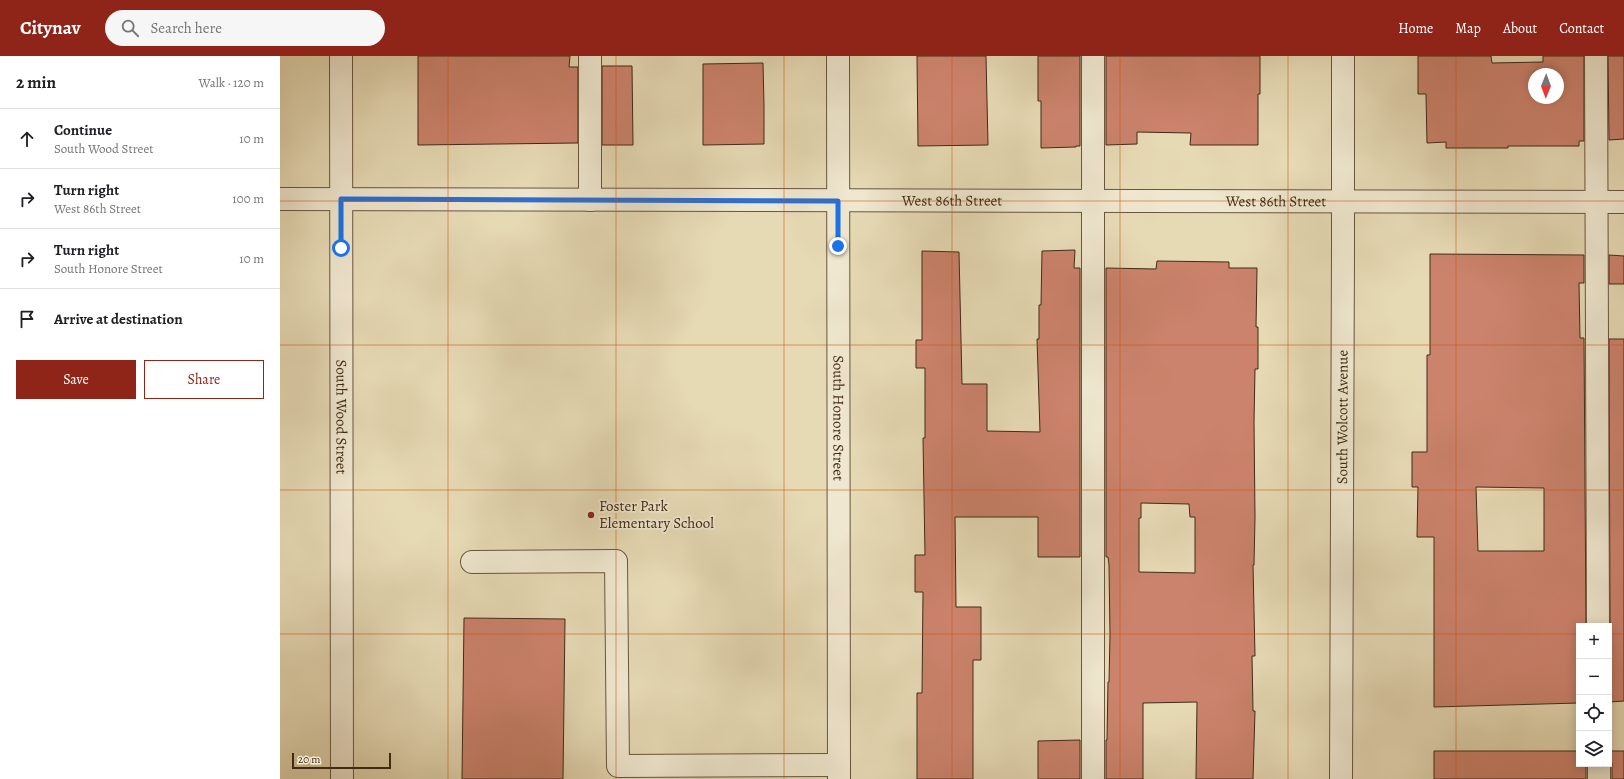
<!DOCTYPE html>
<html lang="en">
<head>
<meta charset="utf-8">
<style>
  body { margin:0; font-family:Alegreya,serif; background:#f6f6f6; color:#202124 }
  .controls { position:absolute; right:12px; bottom:12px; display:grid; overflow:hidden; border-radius:0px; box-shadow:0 2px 10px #0003 }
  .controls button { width:36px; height:36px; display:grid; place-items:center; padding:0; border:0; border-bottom:1px solid #e0e0e0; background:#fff; color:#202124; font:20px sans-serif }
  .compass { position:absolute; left:1248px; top:12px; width:36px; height:36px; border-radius:50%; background:#fff; box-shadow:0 2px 10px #0003; rotate:181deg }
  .scale { position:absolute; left:12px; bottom:10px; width:99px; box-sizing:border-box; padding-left:4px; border:2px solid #402a15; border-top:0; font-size:11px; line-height:14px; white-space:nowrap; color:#402a15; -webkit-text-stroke:3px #efe7cf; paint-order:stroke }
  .stop { position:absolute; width:12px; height:12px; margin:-9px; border:3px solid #1a73e8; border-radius:50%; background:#fff }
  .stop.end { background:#1a73e8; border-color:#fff; box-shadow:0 1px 4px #0008 }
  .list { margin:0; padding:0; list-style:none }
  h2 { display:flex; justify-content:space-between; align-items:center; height:52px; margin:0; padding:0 16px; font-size:17px }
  h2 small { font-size:13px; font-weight:400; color:#757577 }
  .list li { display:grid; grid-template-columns:26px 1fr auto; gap:12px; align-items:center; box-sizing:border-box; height:60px; padding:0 16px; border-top:1px solid #e0e0e0 }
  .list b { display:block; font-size:15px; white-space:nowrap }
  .list p { margin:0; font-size:13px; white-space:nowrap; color:#757577 }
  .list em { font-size:13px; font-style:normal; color:#757577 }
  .actions { display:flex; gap:8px; padding:12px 16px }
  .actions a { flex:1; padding:9px 0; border:1px solid #8f2418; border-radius:0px; text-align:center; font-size:14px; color:#8f2418 }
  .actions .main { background:#8f2418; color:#fff }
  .icon { flex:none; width:22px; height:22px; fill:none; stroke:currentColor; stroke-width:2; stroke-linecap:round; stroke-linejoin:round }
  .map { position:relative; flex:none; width:1344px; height:723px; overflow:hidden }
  header { display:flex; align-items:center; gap:24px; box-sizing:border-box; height:56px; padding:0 20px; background:#8f2418; color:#fff }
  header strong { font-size:19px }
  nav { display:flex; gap:22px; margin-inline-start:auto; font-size:14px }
  .search { width:280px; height:36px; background:#f6f6f6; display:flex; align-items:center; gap:10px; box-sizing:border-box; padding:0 14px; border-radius:22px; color:#757577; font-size:15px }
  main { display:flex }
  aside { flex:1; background:#fff }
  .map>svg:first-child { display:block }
  .building { fill:#cc836d; stroke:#402a15; fill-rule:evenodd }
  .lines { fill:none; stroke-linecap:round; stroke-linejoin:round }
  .minor-casing { stroke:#6a563d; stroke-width:24 }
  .minor { stroke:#efe7cf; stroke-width:22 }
  .route { stroke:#1a73e8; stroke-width:5 }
  .grid { fill:none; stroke:#cf520d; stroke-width:1; stroke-opacity:0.55 }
  .poi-dot { fill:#8f2418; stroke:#efe7cf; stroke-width:1.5 }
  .labels { text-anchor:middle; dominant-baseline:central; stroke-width:3.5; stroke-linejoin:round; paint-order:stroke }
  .street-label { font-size:15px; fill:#402a15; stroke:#efe7cf }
  .poi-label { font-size:15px; fill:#402a15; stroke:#efe7cf; text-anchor:start }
</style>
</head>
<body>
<header>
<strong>Citynav</strong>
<div class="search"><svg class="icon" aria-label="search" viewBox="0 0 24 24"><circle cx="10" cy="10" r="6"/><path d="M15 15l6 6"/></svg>Search here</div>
<nav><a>Home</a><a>Map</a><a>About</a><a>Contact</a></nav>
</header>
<main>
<aside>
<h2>2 min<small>Walk · 120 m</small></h2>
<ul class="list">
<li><svg class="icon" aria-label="ahead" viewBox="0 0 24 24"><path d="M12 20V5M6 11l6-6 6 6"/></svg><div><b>Continue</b><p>South Wood Street</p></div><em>10 m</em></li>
<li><svg class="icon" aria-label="right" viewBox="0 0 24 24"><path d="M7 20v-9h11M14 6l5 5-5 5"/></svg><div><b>Turn right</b><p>West 86th Street</p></div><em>100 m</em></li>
<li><svg class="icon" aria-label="right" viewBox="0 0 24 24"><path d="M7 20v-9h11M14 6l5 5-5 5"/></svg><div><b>Turn right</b><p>South Honore Street</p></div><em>10 m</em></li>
<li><svg class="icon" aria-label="arrive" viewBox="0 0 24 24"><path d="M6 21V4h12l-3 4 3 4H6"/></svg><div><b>Arrive at destination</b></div></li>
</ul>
<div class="actions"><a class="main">Save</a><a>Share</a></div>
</aside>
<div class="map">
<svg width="1344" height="723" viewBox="0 0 1344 723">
  <rect width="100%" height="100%" fill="#e6dab5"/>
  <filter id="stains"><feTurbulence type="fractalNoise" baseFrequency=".005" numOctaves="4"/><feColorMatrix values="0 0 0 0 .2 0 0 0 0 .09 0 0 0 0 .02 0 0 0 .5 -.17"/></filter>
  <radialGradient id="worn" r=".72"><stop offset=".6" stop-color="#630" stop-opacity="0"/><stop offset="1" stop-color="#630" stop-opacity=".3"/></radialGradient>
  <g class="building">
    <polygon points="138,0 290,0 289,11 298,11 298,87 138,89"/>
    <polygon points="637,0 706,0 708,89 638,90"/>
    <polygon points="758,0 800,0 800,90 796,90 796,91 761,92 761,45 758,45"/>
    <polygon points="826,0 980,0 980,38 978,38 978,89 910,89 911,77 857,76 857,88 826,89"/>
    <path d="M1138 0H1211L1212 7 1263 6V0H1304V85H1299V90H1228V92H1166V86L1147 87 1146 38H1138ZM1254 18H1278V42H1254Z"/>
    <polygon points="1328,0 1344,0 1344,83 1329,84"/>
    <polygon points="483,7 484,50 484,88 423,89 423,8"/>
    <polygon points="322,10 352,10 353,89 322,89"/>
    <polygon points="795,194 794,212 800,212 800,501 758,501 758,461 675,461 676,551 701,551 701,604 693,604 693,723 637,723 637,637 642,637 643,536 635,536 635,499 645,499 643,382 645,382 645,312 636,312 636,284 642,284 642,195 679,196 682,328 707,328 707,375 760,376 757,283 759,283 759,249 761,249 762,195"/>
    <path d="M1150 198 1304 199V227H1299L1300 282H1304L1306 570H1299V647L1154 651V481H1137L1138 431H1132V396H1147V299H1150ZM1196 431 1264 432V495H1198Z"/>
    <polygon points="1329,199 1344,200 1344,228 1329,228"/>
    <path d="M877 205 949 206V212H977L976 271H978V313H975L974 366 975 461 974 509H973L975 600H972L973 655H975L973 723H916L917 646 863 647V723H826V684H827L828 626H829L830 579 829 509 828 501H826V212L876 213ZM861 447 909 448 910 461H915V517L859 516V462H861Z"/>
    <polygon points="1329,283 1344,283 1344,645 1329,646 1329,576 1330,570"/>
    <polygon points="184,562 285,563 283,723 182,723"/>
    <polygon points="800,684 800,723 758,723 758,685"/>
    <polygon points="1154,695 1299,695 1299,708 1306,708 1306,723 1154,723"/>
    <polygon points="1329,695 1344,695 1344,723 1332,723 1332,708"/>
  </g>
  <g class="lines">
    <defs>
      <g id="minor">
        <path id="s1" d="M61 0 62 723"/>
        <path id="s2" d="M558 0 559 723"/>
        <polyline points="1316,0 1318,570"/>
        <path id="s3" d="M0 143 1344 146"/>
        <polyline points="310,144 310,0"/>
        <polyline points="192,506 336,505 338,710 559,709"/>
        <polyline points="1319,708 1319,723"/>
        <polyline points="813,723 813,0"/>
        <path id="s4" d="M1061 723 1063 190V0"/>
      </g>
    </defs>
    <use href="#minor" class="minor-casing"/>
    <use href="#minor" class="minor"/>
  </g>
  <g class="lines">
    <polyline class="route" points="61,192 61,143 558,145 558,190"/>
  </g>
  <path class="grid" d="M168 0V723M336 0V723M504 0V723M672 0V723M840 0V723M1008 0V723M1176 0V723M0 145H1344M0 289H1344M0 434H1344M0 578H1299M1329 578H1344"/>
  <circle class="poi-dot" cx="311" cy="459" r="4"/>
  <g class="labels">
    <g class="street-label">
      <text stroke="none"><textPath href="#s3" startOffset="672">West 86th Street</textPath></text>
      <text stroke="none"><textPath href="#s3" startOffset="996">West 86th Street</textPath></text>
      <text stroke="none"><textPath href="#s1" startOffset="361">South Wood Street</textPath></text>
      <text stroke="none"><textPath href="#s2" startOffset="362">South Honore Street</textPath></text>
      <text stroke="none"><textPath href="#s4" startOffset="362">South Wolcott Avenue</textPath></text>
    </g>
    <g class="poi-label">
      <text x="319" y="450">Foster Park<tspan x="319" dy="17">Elementary School</tspan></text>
    </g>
  </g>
  <rect width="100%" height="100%" filter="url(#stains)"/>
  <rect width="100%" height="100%" fill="url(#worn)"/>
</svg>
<div class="controls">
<button>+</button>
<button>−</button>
<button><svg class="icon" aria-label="locate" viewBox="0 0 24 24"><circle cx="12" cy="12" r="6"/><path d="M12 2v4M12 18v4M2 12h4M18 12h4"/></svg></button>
<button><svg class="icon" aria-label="layers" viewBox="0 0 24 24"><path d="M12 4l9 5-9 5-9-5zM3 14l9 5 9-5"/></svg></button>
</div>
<svg class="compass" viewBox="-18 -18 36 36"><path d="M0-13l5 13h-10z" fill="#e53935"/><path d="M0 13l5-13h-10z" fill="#757577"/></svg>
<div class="scale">20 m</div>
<div class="stop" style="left:61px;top:192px"></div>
<div class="stop end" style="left:558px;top:190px"></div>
</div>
</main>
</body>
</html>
